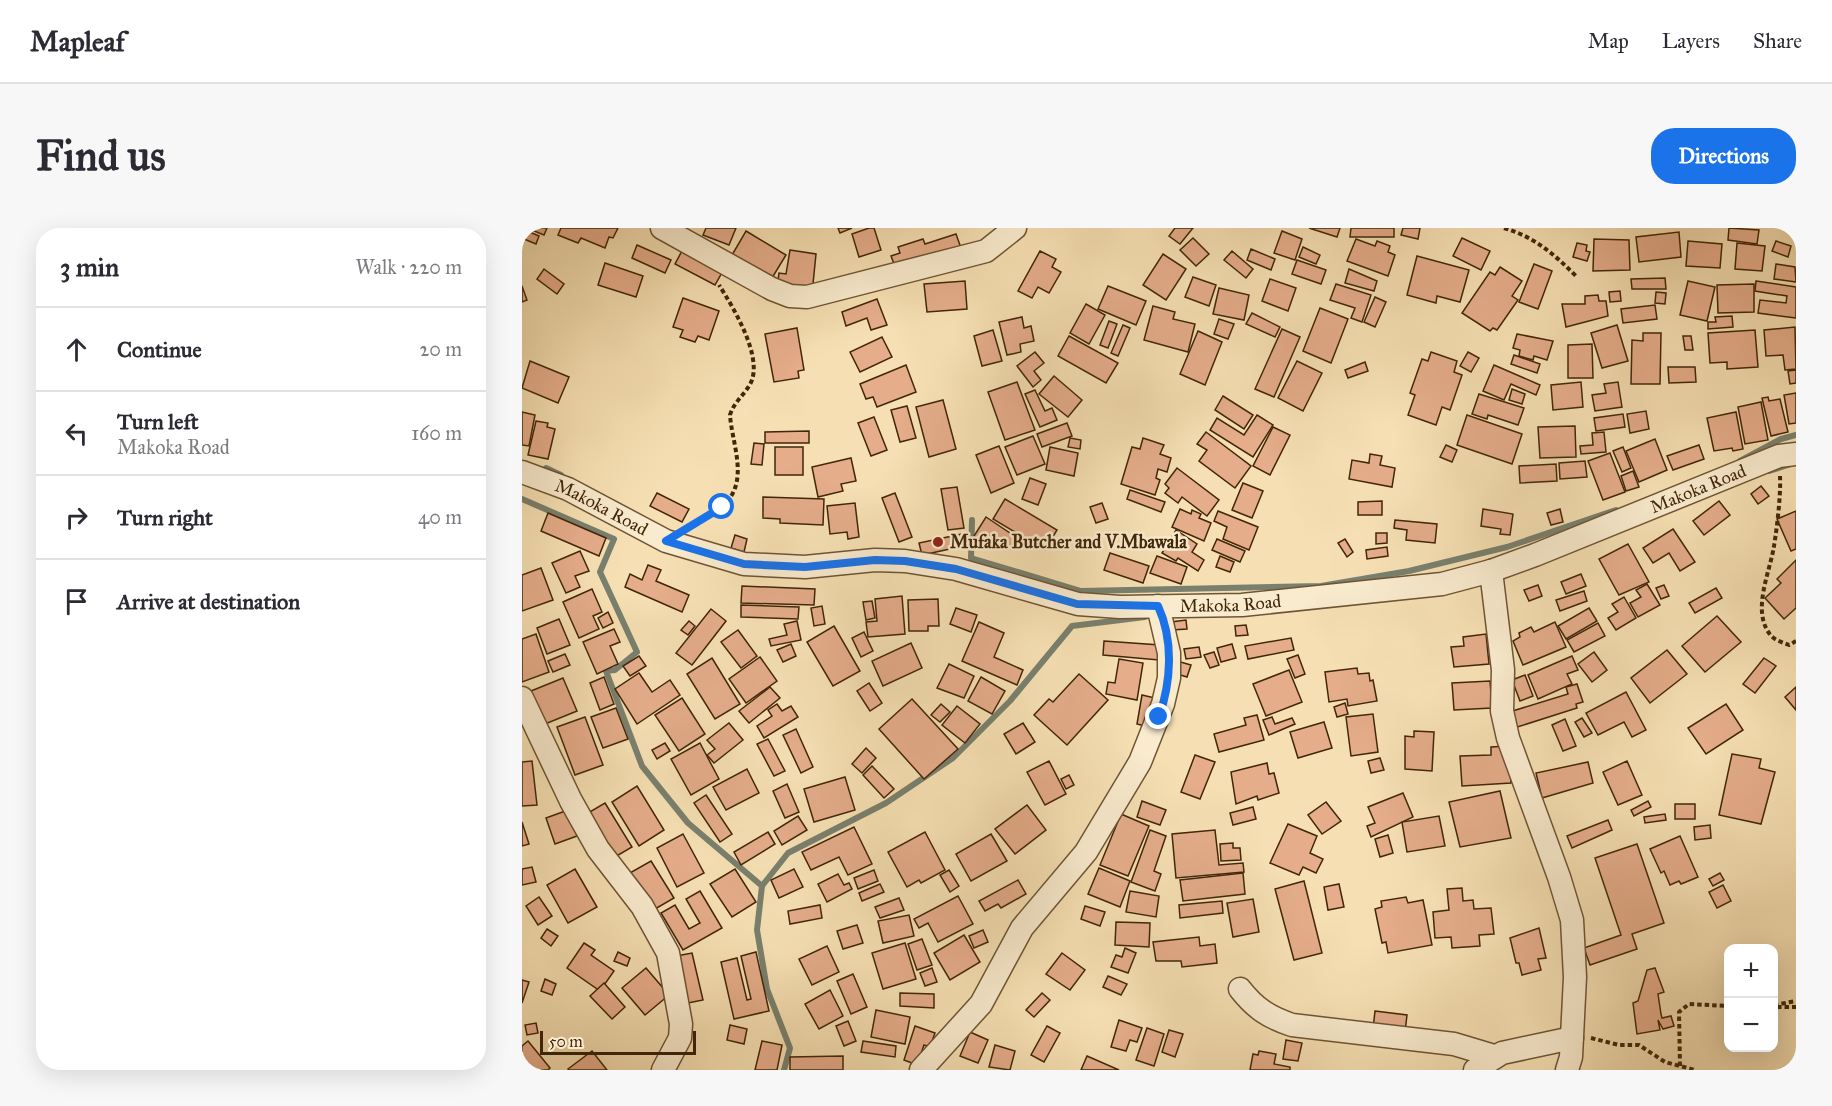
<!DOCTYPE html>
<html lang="en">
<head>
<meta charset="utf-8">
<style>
  body { margin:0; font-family:"IM FELL Great Primer",serif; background:#f7f7f7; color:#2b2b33 }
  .controls { position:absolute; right:18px; bottom:18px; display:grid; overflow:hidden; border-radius:12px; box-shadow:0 6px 24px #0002 }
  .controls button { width:54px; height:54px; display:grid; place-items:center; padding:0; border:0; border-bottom:2px solid #e1e1e2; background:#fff; color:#2b2b33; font:30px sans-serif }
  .scale { position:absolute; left:18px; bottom:15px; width:156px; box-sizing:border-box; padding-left:6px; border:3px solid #422609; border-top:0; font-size:16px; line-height:21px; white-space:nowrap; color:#422609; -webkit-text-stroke:4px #f9ebce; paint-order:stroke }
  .stop { position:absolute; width:18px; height:18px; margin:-14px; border:4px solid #1a73e8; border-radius:50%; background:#fff }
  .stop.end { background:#1a73e8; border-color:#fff; box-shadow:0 2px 6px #0008 }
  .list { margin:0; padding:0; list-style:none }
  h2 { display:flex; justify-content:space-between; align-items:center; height:78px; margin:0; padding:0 24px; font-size:26px }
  h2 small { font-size:20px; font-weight:400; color:#7c7c81 }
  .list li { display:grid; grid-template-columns:39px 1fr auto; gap:18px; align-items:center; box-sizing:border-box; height:84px; padding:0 24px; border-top:2px solid #e1e1e2 }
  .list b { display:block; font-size:22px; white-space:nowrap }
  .list p { margin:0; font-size:20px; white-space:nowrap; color:#7c7c81 }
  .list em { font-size:20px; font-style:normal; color:#7c7c81 }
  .icon { flex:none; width:33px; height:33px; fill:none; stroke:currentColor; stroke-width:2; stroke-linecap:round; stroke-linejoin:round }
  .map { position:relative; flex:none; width:1274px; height:842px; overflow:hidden; border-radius:24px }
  header { display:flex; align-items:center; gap:36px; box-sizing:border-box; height:84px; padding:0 30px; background:#fff; border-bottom:2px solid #e1e1e2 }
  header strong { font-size:28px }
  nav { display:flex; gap:33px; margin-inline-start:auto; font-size:21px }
  .intro { display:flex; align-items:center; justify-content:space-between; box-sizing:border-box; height:144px; padding:0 36px }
  h1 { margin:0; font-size:42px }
  .button { padding:15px 27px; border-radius:24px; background:#1a73e8; color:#fff; font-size:21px; font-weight:700 }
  main { display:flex; gap:36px; padding:0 36px }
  aside { flex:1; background:#fff; border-radius:24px; box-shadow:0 6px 24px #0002 }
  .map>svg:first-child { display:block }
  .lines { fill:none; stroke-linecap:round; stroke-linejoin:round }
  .stream { stroke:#79806e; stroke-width:6 }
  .building { fill:#e5ad8a; stroke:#422609; stroke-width:1.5 }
  .street-casing { stroke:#6f5434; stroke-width:25 }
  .path { stroke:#422609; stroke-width:4; stroke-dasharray:4.5 3; stroke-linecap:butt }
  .street { stroke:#f9ebce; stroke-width:22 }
  .route { stroke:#1a73e8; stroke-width:8 }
  .poi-dot { fill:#8f2418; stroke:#f9ebce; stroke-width:2 }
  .labels { text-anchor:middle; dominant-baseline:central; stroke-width:5; stroke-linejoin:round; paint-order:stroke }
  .street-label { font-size:18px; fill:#422609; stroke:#f9ebce }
  .poi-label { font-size:18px; font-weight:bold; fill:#422609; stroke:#f9ebce; text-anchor:start }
</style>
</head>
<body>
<header>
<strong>Mapleaf</strong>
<nav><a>Map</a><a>Layers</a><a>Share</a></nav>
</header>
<div class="intro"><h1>Find us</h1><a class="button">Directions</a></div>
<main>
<aside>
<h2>3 min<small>Walk · 220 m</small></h2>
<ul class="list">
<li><svg class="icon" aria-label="ahead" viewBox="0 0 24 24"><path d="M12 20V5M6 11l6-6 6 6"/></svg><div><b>Continue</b></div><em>20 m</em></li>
<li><svg class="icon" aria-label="left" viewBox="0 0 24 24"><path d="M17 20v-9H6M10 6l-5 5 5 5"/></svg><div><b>Turn left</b><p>Makoka Road</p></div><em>160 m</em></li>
<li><svg class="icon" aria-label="right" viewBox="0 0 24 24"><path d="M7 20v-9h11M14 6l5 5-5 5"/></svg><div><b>Turn right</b></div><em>40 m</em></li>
<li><svg class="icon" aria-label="arrive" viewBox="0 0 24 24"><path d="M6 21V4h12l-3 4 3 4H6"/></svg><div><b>Arrive at destination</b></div></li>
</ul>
</aside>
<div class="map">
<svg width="1274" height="842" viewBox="0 0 1274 842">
  <rect width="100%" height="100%" fill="#f6e0b3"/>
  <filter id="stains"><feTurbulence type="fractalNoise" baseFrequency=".00333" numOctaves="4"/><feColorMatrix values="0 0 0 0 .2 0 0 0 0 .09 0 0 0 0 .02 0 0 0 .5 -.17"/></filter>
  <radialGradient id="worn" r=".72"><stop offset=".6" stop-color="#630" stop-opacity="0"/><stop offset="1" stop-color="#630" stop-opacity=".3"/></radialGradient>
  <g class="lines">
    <g class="stream">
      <polyline points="1218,233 1259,211 1274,207"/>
      <polyline points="24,240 39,247"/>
      <polyline points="1247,243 1269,236"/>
      <polyline points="0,271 92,311 78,344 115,424 93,442 84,443 120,538 166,595 240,658"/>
      <polyline points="450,292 449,330 559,363 799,358 887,343 985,319 1094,282"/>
      <polyline points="262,842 268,820 245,761 235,702 240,658 266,625 364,575 431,530 488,473 550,398 623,389"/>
    </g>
  </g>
  <g class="building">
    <polygon points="5,0 25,0 22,7"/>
    <polygon points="39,0 96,0 91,10 87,9 83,20 59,10 56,15 36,7"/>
    <polygon points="184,0 214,0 207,17 181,7"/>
    <polygon points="316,0 330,0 318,5"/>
    <polygon points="347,0 352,0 359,22 337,29 330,6"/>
    <polygon points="653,0 671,0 658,16 647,8"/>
    <polygon points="787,0 818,0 815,9"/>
    <polygon points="829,0 872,0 872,9 828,9"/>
    <polygon points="881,0 898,0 896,11 879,7"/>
    <polygon points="1207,0 1237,2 1235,16 1206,12"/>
    <polygon points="5,3 17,8 14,16 2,11"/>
    <polygon points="224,3 264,27 250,50 210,27"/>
    <polygon points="760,3 780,11 773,32 752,25"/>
    <polygon points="1157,4 1159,29 1117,34 1114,9"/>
    <polygon points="434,6 439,20 374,41 369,28 378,25 376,19 401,11 403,16"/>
    <polygon points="671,10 687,26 674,38 658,22"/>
    <polygon points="940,10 968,23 959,42 931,28"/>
    <polygon points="834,11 853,18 855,13 868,18 866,24 873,27 866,48 825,33"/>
    <polygon points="1072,11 1107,12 1108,42 1071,43"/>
    <polygon points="1166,13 1200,16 1198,40 1164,38"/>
    <polygon points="1254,13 1269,18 1266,29 1250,23"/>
    <polygon points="1055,15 1065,17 1064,23 1068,24 1065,33 1051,29"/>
    <polygon points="1215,15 1243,18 1240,43 1213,41"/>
    <polygon points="115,17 149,32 143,45 110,30"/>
    <polygon points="162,19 202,41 193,57 153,36"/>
    <polygon points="781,19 798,27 794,36 777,29"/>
    <polygon points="729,21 753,31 749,42 725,32"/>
    <polygon points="268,22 294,26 290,66 255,60 257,45 264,46"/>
    <polygon points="518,23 534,31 530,39 539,44 527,65 516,59 510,70 496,63"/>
    <polygon points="710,23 731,41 724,50 702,32"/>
    <polygon points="641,26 664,41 644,72 621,57"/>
    <polygon points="895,28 947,42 938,74 915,68 914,75 885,67"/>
    <polygon points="775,32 804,42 799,56 770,46"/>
    <polygon points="83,35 121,48 114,69 76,57"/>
    <polygon points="1012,36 1030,43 1016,81 997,74"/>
    <polygon points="1254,36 1273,39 1274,54 1252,51"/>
    <polygon points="978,39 1000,53 990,68 996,72 975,102 971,100 968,103 940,85 968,44 973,47"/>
    <polygon points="22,41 42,56 35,66 15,51"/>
    <polygon points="827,41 855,53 852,63 823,55"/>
    <polygon points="671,49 694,57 687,78 663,69"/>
    <polygon points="1143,50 1144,61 1110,61 1109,51"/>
    <polygon points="748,51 774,60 766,83 740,73"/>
    <polygon points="443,53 445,81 405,84 402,56"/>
    <polygon points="1166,53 1193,59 1185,93 1158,87"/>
    <polygon points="1234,53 1274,59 1274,90 1236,85 1238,72 1264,75 1265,68 1233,63"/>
    <polygon points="814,56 849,67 840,94 829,90 833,80 808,72"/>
    <polygon points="1232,56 1232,84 1196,85 1195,57"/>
    <polygon points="0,58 5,72 0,74"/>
    <polygon points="586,58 624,73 614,97 576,81"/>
    <polygon points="697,60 727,67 722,92 691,86"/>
    <polygon points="1098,63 1099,73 1088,74 1087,64"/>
    <polygon points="1134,64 1144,65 1143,76 1133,75"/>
    <polygon points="1076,67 1077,73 1084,73 1086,88 1044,99 1040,76 1063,76 1063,68"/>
    <polygon points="853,69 864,74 853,99 842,94"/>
    <polygon points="161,70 197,83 187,112 176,108 173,114 158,109 161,102 151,99"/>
    <polygon points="355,71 365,97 349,102 345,90 324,98 320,84"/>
    <polygon points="564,76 583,87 567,116 548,105"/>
    <polygon points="1133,77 1135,91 1101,95 1099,81"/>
    <polygon points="631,78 653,84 651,91 673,96 666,124 622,112"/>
    <polygon points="798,80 826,91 809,135 781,123"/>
    <polygon points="730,85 758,99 753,109 724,96"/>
    <polygon points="1210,88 1211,99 1186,101 1186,94 1194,94 1193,89"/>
    <polygon points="500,89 502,100 509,98 512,113 498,116 499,124 485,127 477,94"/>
    <polygon points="697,91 712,96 706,111 692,106"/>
    <polygon points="587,93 595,96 586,120 578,117"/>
    <polygon points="601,97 608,100 596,128 589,125"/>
    <polygon points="1095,97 1106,133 1080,140 1069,105"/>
    <polygon points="1273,99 1274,141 1263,142 1261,127 1244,128 1242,102"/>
    <polygon points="275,100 282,142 276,143 277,150 252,154 243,106"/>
    <polygon points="760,101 778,109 752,169 733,161"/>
    <polygon points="471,102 480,133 460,138 452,108"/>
    <polygon points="1233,102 1236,139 1205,141 1205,134 1188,135 1186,105"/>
    <polygon points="676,103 700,114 683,157 658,146"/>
    <polygon points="1121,105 1139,105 1138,156 1109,156 1110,112 1121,113"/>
    <polygon points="995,106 1031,113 1025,132 1012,128 1011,132 997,128 998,122 991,120"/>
    <polygon points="547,108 596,135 584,155 536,128"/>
    <polygon points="1161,108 1169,108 1171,122 1163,122"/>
    <polygon points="360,109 370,129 338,144 328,124"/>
    <polygon points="1070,116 1071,150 1046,150 1046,117"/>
    <polygon points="513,124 522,135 512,143 519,152 511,159 495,138"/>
    <polygon points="909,124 935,133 932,144 940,147 928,182 920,179 914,197 886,187 893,167 888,165 900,131 906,133"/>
    <polygon points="946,124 957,130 949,144 938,138"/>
    <polygon points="992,127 1018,136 1015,145 989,136"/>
    <polygon points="8,133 47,149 36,175 0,160"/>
    <polygon points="775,133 800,145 781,183 756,170"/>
    <polygon points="843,134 846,143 826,150 823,142"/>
    <polygon points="384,137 394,164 355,179 351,169 344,171 338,156"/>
    <polygon points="972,137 1018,157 1014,167 989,156 982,172 961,163"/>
    <polygon points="1146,139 1173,139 1174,154 1147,155"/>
    <polygon points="1274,142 1274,155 1268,156 1266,143"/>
    <polygon points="532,148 560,172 546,189 517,166"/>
    <polygon points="495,154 513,202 483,212 466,164"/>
    <polygon points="1059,154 1061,179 1031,182 1029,157"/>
    <polygon points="1096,154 1100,179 1073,183 1070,167 1084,165 1082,156"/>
    <polygon points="990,161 1003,166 1000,176 987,172"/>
    <polygon points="513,162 523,183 530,180 535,192 518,199 503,166"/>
    <polygon points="1274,165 1274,195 1267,196 1262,167"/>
    <polygon points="957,166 1002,180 996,197 966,187 965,191 950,186"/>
    <polygon points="701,168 731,187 722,201 693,182"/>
    <polygon points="1246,169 1247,173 1258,171 1266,204 1249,208 1240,170"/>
    <polygon points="421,172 434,221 407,229 394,179"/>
    <polygon points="1239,174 1246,212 1223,216 1216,179"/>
    <polygon points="385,178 394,210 378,214 369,182"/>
    <polygon points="1124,183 1127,201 1108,205 1105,186"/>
    <polygon points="0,184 13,187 7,218 0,217"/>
    <polygon points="1214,184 1221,221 1211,223 1210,220 1192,223 1185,190"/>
    <polygon points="1101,186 1103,199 1074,203 1072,190"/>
    <polygon points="735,187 751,197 731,229 688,202 695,190 722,207"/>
    <polygon points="945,187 1000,206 990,236 935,217"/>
    <polygon points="352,189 365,222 349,228 336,195"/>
    <polygon points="14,193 26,195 25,199 33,201 26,231 6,227"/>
    <polygon points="545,195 550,208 520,219 515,206"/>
    <polygon points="1053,198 1054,229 1018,230 1016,199"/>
    <polygon points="751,199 768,207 748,247 731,238"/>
    <polygon points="287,203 287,215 243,215 243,204"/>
    <polygon points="684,204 729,238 713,260 677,233 685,222 675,216"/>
    <polygon points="1082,204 1084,224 1059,226 1058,218 1071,217 1070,205"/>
    <polygon points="511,208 523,236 495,247 483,219"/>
    <polygon points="548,210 559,212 558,221 546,219"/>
    <polygon points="621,210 642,217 638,226 649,230 645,244 636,241 634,250 638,252 633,267 599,256 610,219 618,221"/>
    <polygon points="1133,211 1145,242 1117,254 1104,223"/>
    <polygon points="232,215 242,216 240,237 229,236"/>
    <polygon points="924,217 935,222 930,234 918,229"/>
    <polygon points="1177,217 1182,231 1151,242 1145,228"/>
    <polygon points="477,218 492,255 469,265 454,227"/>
    <rect x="253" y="219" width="28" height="28"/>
    <polygon points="528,219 556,225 552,248 524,242"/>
    <polygon points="1101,219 1109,240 1100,244 1091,223"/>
    <polygon points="1088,225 1103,264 1081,272 1066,233"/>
    <polygon points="848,226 860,228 858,237 873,240 870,259 827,251 830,232 847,235"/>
    <polygon points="329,230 334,253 319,256 321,263 296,269 290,239"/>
    <polygon points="1063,233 1065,249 1038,251 1037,235"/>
    <polygon points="1034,236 1035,253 998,255 997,238"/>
    <polygon points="655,240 697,272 685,288 660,269 656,275 643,265 647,260 643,256"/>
    <polygon points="1111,243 1117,259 1104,263 1099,248"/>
    <polygon points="508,250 524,256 516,277 500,271"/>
    <polygon points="721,255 741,263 730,290 710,282"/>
    <polygon points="1239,258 1247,268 1236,276 1229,266"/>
    <polygon points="435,259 442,300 426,302 419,261"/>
    <polygon points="608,262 643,274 639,284 605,271"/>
    <polygon points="135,265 167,281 160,294 128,278"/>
    <polygon points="373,265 390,309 377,314 360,270"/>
    <polygon points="241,269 302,271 301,297 258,295 258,291 241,290"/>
    <polygon points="483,271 535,302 523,322 471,291"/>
    <polygon points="860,273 860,287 836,287 836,274"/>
    <polygon points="1197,273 1208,287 1182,307 1171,293"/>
    <polygon points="333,275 337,309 326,311 325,304 308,306 305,278"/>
    <polygon points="580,275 586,291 574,295 568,279"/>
    <polygon points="658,281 669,286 670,282 679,286 677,290 689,295 682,313 650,299"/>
    <polygon points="961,281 991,286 988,307 978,306 979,301 959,298"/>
    <polygon points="1038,281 1041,294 1029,297 1025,285"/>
    <polygon points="696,283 736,299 727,322 701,311 705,299 692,293"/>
    <polygon points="1274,283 1274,321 1269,323 1255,291"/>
    <polygon points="26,285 84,310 77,328 19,303"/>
    <polygon points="464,289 497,311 489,321 466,306 461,314 452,308"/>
    <polygon points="873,292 915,296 913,315 884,312 885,302 872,300"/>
    <polygon points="1151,301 1173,334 1158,343 1147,325 1131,335 1121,320"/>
    <polygon points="654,302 675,316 670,324 682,332 676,343 656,330 654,333 640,325"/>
    <polygon points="854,305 865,305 865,315 854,316"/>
    <polygon points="440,306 442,318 400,327 397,315"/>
    <polygon points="213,307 225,311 222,324 209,320"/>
    <polygon points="695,311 723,323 718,334 690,322"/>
    <polygon points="823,311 831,324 825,329 816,315"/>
    <polygon points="1106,316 1127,354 1097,367 1077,331"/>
    <polygon points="865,319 866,328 845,331 844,322"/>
    <polygon points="58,323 67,343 53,348 58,359 44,365 30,335"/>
    <polygon points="588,325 627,338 621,355 582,342"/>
    <polygon points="635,328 665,339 659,356 628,345"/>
    <polygon points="698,328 712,334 708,344 694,339"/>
    <polygon points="1274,332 1274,380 1262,391 1243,370 1259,355 1255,351"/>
    <polygon points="126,337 139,342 134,353 167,367 160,384 103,359 108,346 120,352"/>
    <polygon points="19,340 31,372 0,383 0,347"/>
    <polygon points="1059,346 1064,358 1044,366 1039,354"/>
    <polygon points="1125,356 1138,377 1116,389 1108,375 1119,369 1114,362"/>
    <polygon points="1016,357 1020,368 1007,373 1002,362"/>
    <polygon points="1142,357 1147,368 1139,371 1134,360"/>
    <polygon points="220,358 293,361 292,377 219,375"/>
    <polygon points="1194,360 1200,370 1173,385 1167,375"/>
    <polygon points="70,361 80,384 71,388 77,401 57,410 41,374"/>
    <polygon points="1062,363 1065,373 1038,383 1034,372"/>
    <polygon points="380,368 383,406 346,409 344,394 355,393 353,371"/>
    <polygon points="1102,369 1114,390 1094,402 1086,390 1096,384 1090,376"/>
    <polygon points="416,371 417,398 406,398 406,403 387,403 386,372"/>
    <polygon points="350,373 353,390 344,392 341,374"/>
    <polygon points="219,377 277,379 276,391 219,389"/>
    <polygon points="300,378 303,396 292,398 289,380"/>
    <polygon points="434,380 455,387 449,404 428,396"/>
    <polygon points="1067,380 1075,393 1044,411 1036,398"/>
    <polygon points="189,381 204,393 170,437 154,425"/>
    <polygon points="86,384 91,395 81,400 76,390"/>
    <polygon points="1195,388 1219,414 1183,444 1160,418"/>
    <polygon points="37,391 48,417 25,426 15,400"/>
    <polygon points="664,392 665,401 650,402 649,394"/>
    <polygon points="167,393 173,398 166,407 159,402"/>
    <polygon points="275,393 279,412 249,418 247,411 265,407 262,396"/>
    <polygon points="457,394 482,405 472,429 501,442 495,457 440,433"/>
    <polygon points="1033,394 1044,419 1001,437 991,413 998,409 997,405 1009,399 1012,404"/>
    <polygon points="1076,395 1083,408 1052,424 1045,412"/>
    <polygon points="724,397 726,407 714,408 713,398"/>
    <polygon points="312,398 338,443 311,458 285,414"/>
    <polygon points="92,401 98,414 88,418 96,436 75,446 61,414"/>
    <polygon points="216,402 235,428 219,440 199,414"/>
    <polygon points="342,404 351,423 339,429 330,410"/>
    <polygon points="14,406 27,444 0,454 0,411"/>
    <polygon points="964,406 967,436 932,439 929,419 942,418 941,409"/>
    <polygon points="769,410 772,422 726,431 723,418"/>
    <polygon points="582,413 638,417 637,432 581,427"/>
    <polygon points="389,415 400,440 361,458 350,433"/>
    <polygon points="269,416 274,428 261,434 255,422"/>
    <polygon points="710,416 714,430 699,434 695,420"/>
    <polygon points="677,419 679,429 664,431 662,421"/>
    <polygon points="1145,422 1165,446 1128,475 1109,450"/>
    <polygon points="692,424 697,437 688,440 682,427"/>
    <polygon points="1072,424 1085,442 1070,454 1056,436"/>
    <polygon points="43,426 48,437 31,444 26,433"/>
    <polygon points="776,427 783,446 773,450 765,431"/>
    <polygon points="117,428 124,438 108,448 101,438"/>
    <polygon points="1050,428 1056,442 1045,446 1050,456 1016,471 1006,447"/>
    <polygon points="238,429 255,453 224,475 207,451"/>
    <polygon points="190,430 218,476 193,491 165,446"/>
    <polygon points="1242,430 1254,438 1233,465 1221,456"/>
    <polygon points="597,431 621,435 615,472 584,466 586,454 593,455"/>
    <polygon points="655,433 669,437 665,449 652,445"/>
    <polygon points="427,436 452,448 442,470 415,460"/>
    <polygon points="835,440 836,446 847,445 848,453 851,452 855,473 826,478 825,471 807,474 803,444"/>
    <polygon points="767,442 780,474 744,488 731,456"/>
    <polygon points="117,445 130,464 148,452 158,467 115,496 93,461"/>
    <polygon points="557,446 586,472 545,517 512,487 527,471 531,474"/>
    <polygon points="1003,447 1011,468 998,473 990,452"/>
    <polygon points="82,449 92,476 78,482 68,455"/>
    <polygon points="459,449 483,463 470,486 446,473"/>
    <polygon points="41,450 55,483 23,496 9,463"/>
    <polygon points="968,453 970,480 932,482 930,455"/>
    <polygon points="347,455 360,475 348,483 335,463"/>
    <polygon points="1055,456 1061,474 1054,476 1055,480 989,501 984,485 1046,466 1044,459"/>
    <polygon points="248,459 258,470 227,495 217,483"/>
    <polygon points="1274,459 1274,482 1263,469"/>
    <polygon points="1104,464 1124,502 1110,509 1102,494 1076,507 1064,485"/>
    <polygon points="620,467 633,470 627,499 615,496"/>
    <polygon points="160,470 183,506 157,523 133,487"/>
    <polygon points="390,471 436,521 402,551 357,501"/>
    <polygon points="823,475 826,486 815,489 812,479"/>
    <polygon points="255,476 260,483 269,478 276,489 242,510 235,498 250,488 246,482"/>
    <polygon points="419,476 428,484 418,494 409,487"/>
    <polygon points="1204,476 1221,502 1184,526 1166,500"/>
    <polygon points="435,478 458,496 443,515 420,497"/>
    <polygon points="94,480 106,511 81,520 69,489"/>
    <polygon points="851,486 856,524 829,528 824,489"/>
    <polygon points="735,487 742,512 697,524 692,506 724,497 722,490"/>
    <polygon points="63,489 81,537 53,547 35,499"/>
    <polygon points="750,489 753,496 770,490 773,496 747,507 741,492"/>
    <polygon points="1060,490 1070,505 1062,509 1053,494"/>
    <polygon points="1043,491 1054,518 1041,523 1030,497"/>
    <polygon points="802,494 810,520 776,530 768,504"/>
    <polygon points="207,495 221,512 192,535 185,527 193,521 185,512"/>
    <polygon points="501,495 513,514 494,526 482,506"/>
    <polygon points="274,501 291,539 279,545 261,507"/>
    <polygon points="892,503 912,504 910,543 883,541 883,508 892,509"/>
    <polygon points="246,511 263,543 252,548 235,516"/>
    <polygon points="143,515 148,523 135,531 130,522"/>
    <polygon points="178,515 197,551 169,567 149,531"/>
    <polygon points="986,518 989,555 940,558 938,528 969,527 969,519"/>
    <polygon points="344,520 354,530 340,545 330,536"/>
    <polygon points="1210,526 1239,531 1237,540 1253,544 1239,596 1197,587"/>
    <polygon points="673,527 693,534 678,571 659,564"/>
    <polygon points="858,530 862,542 849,545 846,533"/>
    <polygon points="10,533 15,577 0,578 0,534"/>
    <polygon points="527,533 544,566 523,577 505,544"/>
    <polygon points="1105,533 1120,567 1096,577 1081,544"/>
    <polygon points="1066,534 1071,555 1020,570 1014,545"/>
    <polygon points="745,535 747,546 752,545 757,565 736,572 735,568 714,576 709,544"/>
    <polygon points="350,538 372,561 362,570 341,547"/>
    <polygon points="225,541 237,565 204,582 191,559"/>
    <polygon points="547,547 552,557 544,561 539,551"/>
    <polygon points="323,549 333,582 292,594 282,561"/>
    <polygon points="265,556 277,584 263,590 251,563"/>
    <polygon points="115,558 142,602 117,618 90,574"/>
    <polygon points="978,563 989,610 938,619 927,574"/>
    <polygon points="881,565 891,589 849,609 845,598 853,595 846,579"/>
    <polygon points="184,567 210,606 198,614 172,575"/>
    <polygon points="620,573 644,582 638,597 615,589"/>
    <polygon points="1126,573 1129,579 1112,588 1109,582"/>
    <polygon points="804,574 819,593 800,606 786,587"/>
    <polygon points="83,575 110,619 81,636 54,592"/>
    <rect x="1153" y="576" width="20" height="15"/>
    <polygon points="505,577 524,602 493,626 473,601"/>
    <polygon points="731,579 734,591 711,597 708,585"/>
    <polygon points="46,582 55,608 33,616 24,590"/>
    <polygon points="599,586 627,598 606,648 578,637"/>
    <polygon points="1143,586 1144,592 1123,595 1122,589"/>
    <polygon points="276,588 285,602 260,617 252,603"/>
    <polygon points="917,588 923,618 885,624 880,594"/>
    <polygon points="1086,592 1090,602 1050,620 1045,608"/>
    <polygon points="0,594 7,616 0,618"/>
    <polygon points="766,596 795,608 788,625 801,631 794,645 781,639 777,647 748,635"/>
    <polygon points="1188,597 1189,610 1173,612 1172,599"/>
    <polygon points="332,599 350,636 326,647 317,629 289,642 280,624"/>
    <polygon points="628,602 644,608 632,643 639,646 633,663 609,654"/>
    <polygon points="693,602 697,637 721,635 722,644 654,650 650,606"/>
    <polygon points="246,604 253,616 219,637 212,624"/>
    <polygon points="403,604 423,642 399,655 397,652 385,659 366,624"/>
    <polygon points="161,606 182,645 155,659 135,620"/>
    <polygon points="469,606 485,633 449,653 434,626"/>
    <polygon points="866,607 871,625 858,629 853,611"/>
    <polygon points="1158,608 1176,649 1159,656 1157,653 1148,657 1142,643 1139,645 1128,621"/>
    <polygon points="711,615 711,620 718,620 719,632 699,633 698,616"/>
    <polygon points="1115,616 1142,695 1110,706 1115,721 1068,737 1062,720 1099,707 1073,630"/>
    <polygon points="129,633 152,670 128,684 106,646"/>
    <polygon points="10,639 14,654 0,657 0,641"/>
    <polygon points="577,640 608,653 598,679 566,666"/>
    <polygon points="53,641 75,679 46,695 25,657"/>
    <polygon points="213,641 234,674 210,689 188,656"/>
    <polygon points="272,641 281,659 257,670 249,652"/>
    <polygon points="352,642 356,653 336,661 332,650"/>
    <polygon points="427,642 437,658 428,664 418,647"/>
    <polygon points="721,645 723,666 661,673 658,652"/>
    <polygon points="1198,645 1202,652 1191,658 1187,651"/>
    <polygon points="316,646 322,657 327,655 330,661 305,674 296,656"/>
    <polygon points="496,652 504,666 479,680 476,676 463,683 457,673"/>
    <polygon points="782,653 800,725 772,732 753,661"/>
    <polygon points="358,656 362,664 340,673 337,665"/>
    <polygon points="817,656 822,679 806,682 802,659"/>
    <polygon points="1201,657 1209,673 1195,680 1187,664"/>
    <polygon points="940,660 941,673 951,672 952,681 969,680 972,706 957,707 958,718 930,720 929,709 913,710 911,684 927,682 925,661"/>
    <polygon points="178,663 200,700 161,722 139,685 153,677 167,701 178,695 164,671"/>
    <polygon points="608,663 637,668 634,689 604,684"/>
    <polygon points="436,668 451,696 416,714 406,695 397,700 392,691"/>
    <polygon points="17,669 30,688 16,697 4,678"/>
    <polygon points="884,669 886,675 901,672 910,717 866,725 864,714 860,715 853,681 860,679 859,673"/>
    <polygon points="377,670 382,682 358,690 353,679"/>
    <polygon points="731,671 737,704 711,709 705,675"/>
    <polygon points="700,673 701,685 658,690 657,677"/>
    <polygon points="298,677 300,690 268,696 266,683"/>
    <polygon points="563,678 583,684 578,698 559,691"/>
    <polygon points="387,687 392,708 361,715 356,693"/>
    <polygon points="594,694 628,695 627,719 593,717"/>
    <polygon points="335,697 341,715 321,721 315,703"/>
    <polygon points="1017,700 1024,730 1016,731 1019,742 1000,747 997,735 994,735 988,710"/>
    <polygon points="25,701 36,708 29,718 19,710"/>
    <polygon points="461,702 466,714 452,720 447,708"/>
    <polygon points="442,707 458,734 428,752 412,725"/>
    <polygon points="677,709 678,718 693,716 695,735 660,739 659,733 634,733 631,714"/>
    <polygon points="400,711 410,737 395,742 386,716"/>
    <polygon points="62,715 73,722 69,727 92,743 78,763 45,740"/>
    <polygon points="383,715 394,751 361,761 350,725"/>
    <polygon points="305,718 317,744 290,757 277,731"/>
    <polygon points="603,720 614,725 606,745 589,739 594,727 600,729"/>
    <polygon points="96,724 108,730 105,738 92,733"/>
    <polygon points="234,724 247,783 212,791 199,734 215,730 225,772 229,771 219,728"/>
    <polygon points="170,725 181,772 146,779 149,729"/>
    <polygon points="540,725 563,742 548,762 524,746"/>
    <polygon points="124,740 147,767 123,787 100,760"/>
    <polygon points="410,740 415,754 403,758 398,745"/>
    <polygon points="1133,740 1142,764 1136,766 1139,786 1140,790 1149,788 1152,798 1141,801 1136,792 1138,802 1115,806 1111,775 1116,773 1125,742"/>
    <polygon points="331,746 345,779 329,786 315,753"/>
    <polygon points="586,748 605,756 599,767 581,759"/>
    <polygon points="23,751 34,756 30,767 19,763"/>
    <polygon points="0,752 7,754 0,775"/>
    <polygon points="82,755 103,779 90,791 68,768"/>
    <polygon points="308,762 321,788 297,801 283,776"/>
    <polygon points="378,765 412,766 412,780 378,778"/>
    <polygon points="520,765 528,772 512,789 504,782"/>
    <polygon points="354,782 388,789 383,816 349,809"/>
    <polygon points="853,783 885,787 883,804 851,801"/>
    <polygon points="597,792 620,800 615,814 608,812 604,823 589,819"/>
    <polygon points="326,793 334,813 322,818 314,798"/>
    <polygon points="14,795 16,805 5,807 3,797"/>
    <polygon points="208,797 225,801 222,816 205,812"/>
    <polygon points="393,798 413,805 408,819 402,817 395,837 382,832"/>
    <polygon points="525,798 538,805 522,834 509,827"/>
    <polygon points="625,800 642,806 632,838 614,832"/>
    <polygon points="647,802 661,806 653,829 640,824"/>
    <polygon points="448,804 466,812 456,835 438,828"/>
    <polygon points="764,812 780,815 776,833 761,831"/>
    <polygon points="6,813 28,840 26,842 11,842 0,829 0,818"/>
    <polygon points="240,813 260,817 255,842 233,842"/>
    <polygon points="341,813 374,818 373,829 339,824"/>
    <polygon points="473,817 493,823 488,842 467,839"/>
    <polygon points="70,823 85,842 47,842 46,841"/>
    <polygon points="737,823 754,826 752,836 768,839 768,842 728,842 731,826 736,827"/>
    <polygon points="321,828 321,842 268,842 268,829"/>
    <polygon points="565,828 597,842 559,842"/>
  </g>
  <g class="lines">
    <defs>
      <g id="street">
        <polyline points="140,0 250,61 268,68 285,69 464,23 493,0"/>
        <path id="s1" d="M0 244 46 261 144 313 222 336 283 339 353 332 383 333 434 341 556 376 598 379 720 377 920 356 969 343 1013 327 1257 228 1274 226"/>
        <polyline points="969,343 981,442 980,483 986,510 1037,649 1050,692 1053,749 1049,829 1045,842"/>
        <polyline points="0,470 49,573 76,621 120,678 146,725 159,796 158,810 141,842"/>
        <path d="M718 761C733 780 746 789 770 797L932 816 972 828"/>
        <polyline points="399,842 459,776 500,700 564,624 618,534 641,476 647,450 647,425 636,378"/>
        <polyline points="953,842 980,825 1050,810"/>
      </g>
    </defs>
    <use href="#street" class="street-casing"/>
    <g class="path">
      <path d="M982 0C1013 9 1033 27 1055 49"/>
      <path d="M1258 248C1259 266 1255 300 1252 318 1248 344 1230 381 1247 405 1251 412 1260 414 1267 417L1274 413"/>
      <path d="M167 298C178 292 190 286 199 279 229 256 210 217 208 187 212 173 225 165 230 152 239 125 211 79 197 57"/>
      <polyline points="1252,777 1274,773"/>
      <polyline points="1255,779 1274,779"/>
      <polyline points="1069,810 1097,817 1117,817 1143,834 1173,842"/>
      <polyline points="1158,838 1157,784 1167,776 1206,778"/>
    </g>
    <use href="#street" class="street"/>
  </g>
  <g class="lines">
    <path class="route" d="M200 279 144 313 222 336 283 339 353 332 383 333 434 341 555 376 636 378C652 413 649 454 637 489"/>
  </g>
  <circle class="poi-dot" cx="416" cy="314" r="6"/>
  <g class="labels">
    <g class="street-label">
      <text stroke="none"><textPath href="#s1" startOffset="1220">Makoka Road</textPath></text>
      <text stroke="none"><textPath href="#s1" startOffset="87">Makoka Road</textPath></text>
      <text stroke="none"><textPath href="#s1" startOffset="734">Makoka Road</textPath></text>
    </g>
    <g class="poi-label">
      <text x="428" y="314">Mufaka Butcher and V.Mbawala</text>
    </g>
  </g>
  <rect width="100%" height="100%" filter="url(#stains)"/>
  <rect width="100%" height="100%" fill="url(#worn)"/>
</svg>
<div class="controls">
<button>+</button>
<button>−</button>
</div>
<div class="scale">50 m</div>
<div class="stop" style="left:200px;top:279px"></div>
<div class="stop end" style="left:637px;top:489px"></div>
</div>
</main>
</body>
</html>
